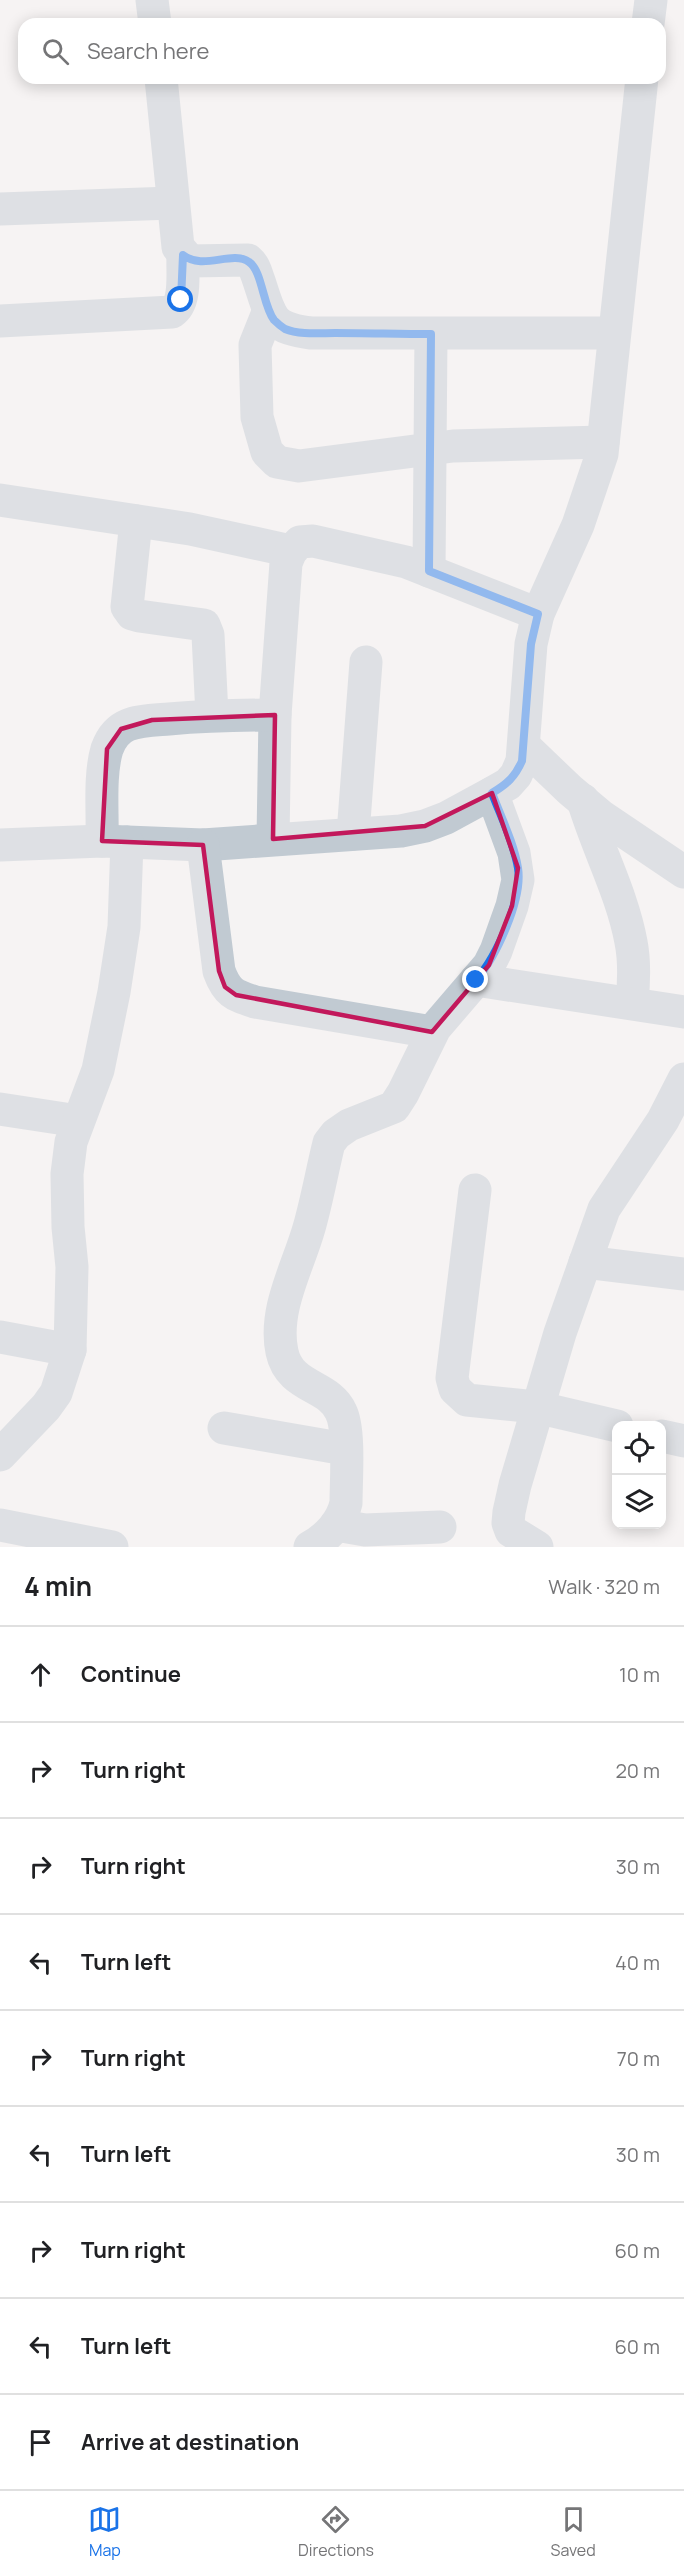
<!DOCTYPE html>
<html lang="en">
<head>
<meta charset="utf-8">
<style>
  body { margin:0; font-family:Manrope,sans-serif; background:#f2f2f2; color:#202124 }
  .controls { position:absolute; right:18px; bottom:18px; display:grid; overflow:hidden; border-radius:12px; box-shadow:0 3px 15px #0003 }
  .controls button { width:54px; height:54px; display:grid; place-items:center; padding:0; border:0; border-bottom:2px solid #e0e0e0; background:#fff; color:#202124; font:30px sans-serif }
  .stop { position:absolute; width:18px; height:18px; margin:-14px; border:4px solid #1a73e8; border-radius:50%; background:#fff }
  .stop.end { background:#1a73e8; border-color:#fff; box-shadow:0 2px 6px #0008 }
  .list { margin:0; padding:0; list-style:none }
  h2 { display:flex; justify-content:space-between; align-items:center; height:78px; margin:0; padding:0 24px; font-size:26px }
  h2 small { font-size:20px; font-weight:400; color:#757577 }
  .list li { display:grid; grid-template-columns:39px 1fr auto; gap:18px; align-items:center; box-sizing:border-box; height:96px; padding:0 24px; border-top:2px solid #e0e0e0 }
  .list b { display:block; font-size:22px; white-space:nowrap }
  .list em { font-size:20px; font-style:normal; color:#757577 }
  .icon { flex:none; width:33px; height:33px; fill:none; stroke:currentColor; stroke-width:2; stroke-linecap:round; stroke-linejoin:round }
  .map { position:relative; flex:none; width:684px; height:1547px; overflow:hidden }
  .search { position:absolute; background:#fff; box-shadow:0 3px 15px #0003; left:18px; right:18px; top:18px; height:66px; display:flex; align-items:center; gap:15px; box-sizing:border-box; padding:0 21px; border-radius:18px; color:#757577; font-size:22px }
  .sheet { height:942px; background:#fff }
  nav { display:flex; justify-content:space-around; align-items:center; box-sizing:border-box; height:84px; border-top:2px solid #e0e0e0; background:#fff; font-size:16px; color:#757577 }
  nav a { display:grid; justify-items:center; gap:3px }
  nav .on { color:#1a73e8 }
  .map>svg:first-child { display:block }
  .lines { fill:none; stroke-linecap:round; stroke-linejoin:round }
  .minor { stroke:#c1cad2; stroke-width:33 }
  .route { stroke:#1a73e8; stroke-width:8 }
  .marked { fill:none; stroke:#c2185b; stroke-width:4.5; stroke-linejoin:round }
</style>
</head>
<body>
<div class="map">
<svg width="684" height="1547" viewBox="0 0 684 1547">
  <rect width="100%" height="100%" fill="#f5f3f3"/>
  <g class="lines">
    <g class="minor">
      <polyline points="152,0 155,24"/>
      <polyline points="648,24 651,0"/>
      <path d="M161 78 178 247 190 261 248 260C255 266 256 273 259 281 271 317 270 328 311 333H614"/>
      <polyline points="0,209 172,203"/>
      <polyline points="269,310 255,345 257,417 267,452 277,462 299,466 453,446 603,442"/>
      <path d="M0 321 172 312C187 302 182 272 183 255"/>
      <polyline points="0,500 190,529 291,551"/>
      <polyline points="136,521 127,607 132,614 139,616 204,625 208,635 212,715"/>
      <polyline points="429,571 431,334"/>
      <polyline points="524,746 570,790 601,816 684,872"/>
      <path d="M583 800C597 848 622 893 631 942 635 962 634 982 632 1002"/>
      <polyline points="353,834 366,662"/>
      <polyline points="273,839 275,715 286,563 291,551 300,542 313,541 406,562 538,614"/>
      <path d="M102 841C103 812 99 776 107 749 111 738 118 729 128 725 140 720 156 720 169 719 204 716 239 715 275 715"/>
      <polyline points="0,845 102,841 203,845 401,831 425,826 446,818 492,793 508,784 516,775 522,761 531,644 538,614 578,525 602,454 642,78"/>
      <path d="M203 845 219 971C227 993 234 995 255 1002L432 1032"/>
      <polyline points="476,980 684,1012"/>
      <polyline points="0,1109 78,1121"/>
      <polyline points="475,1190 452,1378 455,1389 467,1400 536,1407 617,1426"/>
      <polyline points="585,1262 684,1274"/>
      <polyline points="0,1337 70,1350"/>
      <polyline points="224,1428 345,1449"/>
      <polyline points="662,1436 684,1441"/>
      <polyline points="0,1455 46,1407 56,1393 70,1350 72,1267 68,1227 67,1174 71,1142 98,1070 114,992 124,927 127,842"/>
      <polyline points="0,1525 112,1547"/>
      <polyline points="336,1525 365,1530 440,1527"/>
      <path d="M310 1547C327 1538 342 1522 346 1503 346 1481 350 1430 341 1412 329 1384 290 1389 282 1352 273 1310 298 1267 309 1228 317 1200 322 1171 329 1143L336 1134 349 1125 394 1107 403 1093 435 1028 489 965 496 951 512 906 518 880 514 853 492 793"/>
      <polyline points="537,1547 511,1531 508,1523 509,1512 515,1485 560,1333 604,1209 663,1120 684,1079"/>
    </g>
  </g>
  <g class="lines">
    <path class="route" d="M181 300 183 255C203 271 232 250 249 262 262 270 263 306 274 320 276 322 282 327 285 329 299 335 320 333 335 333 367 333 399 334 431 334L429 571 538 614 531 644 522 761C515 777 507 784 492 793 501 817 514 843 518 868 523 899 496 957 476 980"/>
  </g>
  <path d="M0 0H684V1547H0ZM275 715 273 839 425 826 492 793 518 868 512 906 489 965 432 1032 236 995 225 987 219 971 203 845 102 841 107 749 121 729 152 720Z" fill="#f5f3f3" fill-opacity=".55" fill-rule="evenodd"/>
  <path class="marked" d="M275 715 273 839 425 826 492 793 518 868 512 906 489 965 432 1032 236 995 225 987 219 971 203 845 102 841 107 749 121 729 152 720Z"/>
</svg>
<div class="controls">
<button><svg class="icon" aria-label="locate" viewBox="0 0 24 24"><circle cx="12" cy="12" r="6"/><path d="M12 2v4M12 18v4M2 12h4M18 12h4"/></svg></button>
<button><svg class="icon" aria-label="layers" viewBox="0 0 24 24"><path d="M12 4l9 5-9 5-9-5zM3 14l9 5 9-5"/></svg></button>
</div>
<div class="stop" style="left:181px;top:300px"></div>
<div class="stop end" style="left:476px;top:980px"></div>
<div class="search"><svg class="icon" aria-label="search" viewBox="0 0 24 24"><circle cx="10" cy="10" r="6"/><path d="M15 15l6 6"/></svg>Search here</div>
</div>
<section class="sheet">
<h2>4 min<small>Walk · 320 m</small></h2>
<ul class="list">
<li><svg class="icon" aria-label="ahead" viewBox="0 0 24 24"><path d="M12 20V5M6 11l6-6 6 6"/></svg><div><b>Continue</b></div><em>10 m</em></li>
<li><svg class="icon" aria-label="right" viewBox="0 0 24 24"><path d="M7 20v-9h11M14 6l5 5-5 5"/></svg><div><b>Turn right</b></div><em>20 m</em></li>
<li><svg class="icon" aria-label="right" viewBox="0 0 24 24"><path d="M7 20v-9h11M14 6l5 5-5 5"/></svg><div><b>Turn right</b></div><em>30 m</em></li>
<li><svg class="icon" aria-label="left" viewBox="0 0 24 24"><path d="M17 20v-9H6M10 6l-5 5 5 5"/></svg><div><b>Turn left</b></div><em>40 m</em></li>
<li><svg class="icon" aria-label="right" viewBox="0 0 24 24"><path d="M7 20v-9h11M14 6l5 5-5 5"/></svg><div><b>Turn right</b></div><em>70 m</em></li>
<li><svg class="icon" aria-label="left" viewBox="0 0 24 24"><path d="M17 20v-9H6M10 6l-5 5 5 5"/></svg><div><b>Turn left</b></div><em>30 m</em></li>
<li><svg class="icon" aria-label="right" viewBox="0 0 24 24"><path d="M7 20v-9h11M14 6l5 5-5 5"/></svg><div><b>Turn right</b></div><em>60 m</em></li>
<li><svg class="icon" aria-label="left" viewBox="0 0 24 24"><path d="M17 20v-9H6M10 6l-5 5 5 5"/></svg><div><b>Turn left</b></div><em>60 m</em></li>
<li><svg class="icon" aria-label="arrive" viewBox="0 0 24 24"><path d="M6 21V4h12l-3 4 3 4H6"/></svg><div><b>Arrive at destination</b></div></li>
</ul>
</section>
<nav>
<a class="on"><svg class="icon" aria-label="map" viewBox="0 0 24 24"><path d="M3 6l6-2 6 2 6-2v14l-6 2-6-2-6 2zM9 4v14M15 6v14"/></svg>Map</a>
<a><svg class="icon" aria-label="directions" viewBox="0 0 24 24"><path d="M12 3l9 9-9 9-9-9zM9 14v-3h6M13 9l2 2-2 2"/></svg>Directions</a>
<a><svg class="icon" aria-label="saved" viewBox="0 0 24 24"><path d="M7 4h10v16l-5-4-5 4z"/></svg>Saved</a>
</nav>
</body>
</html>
